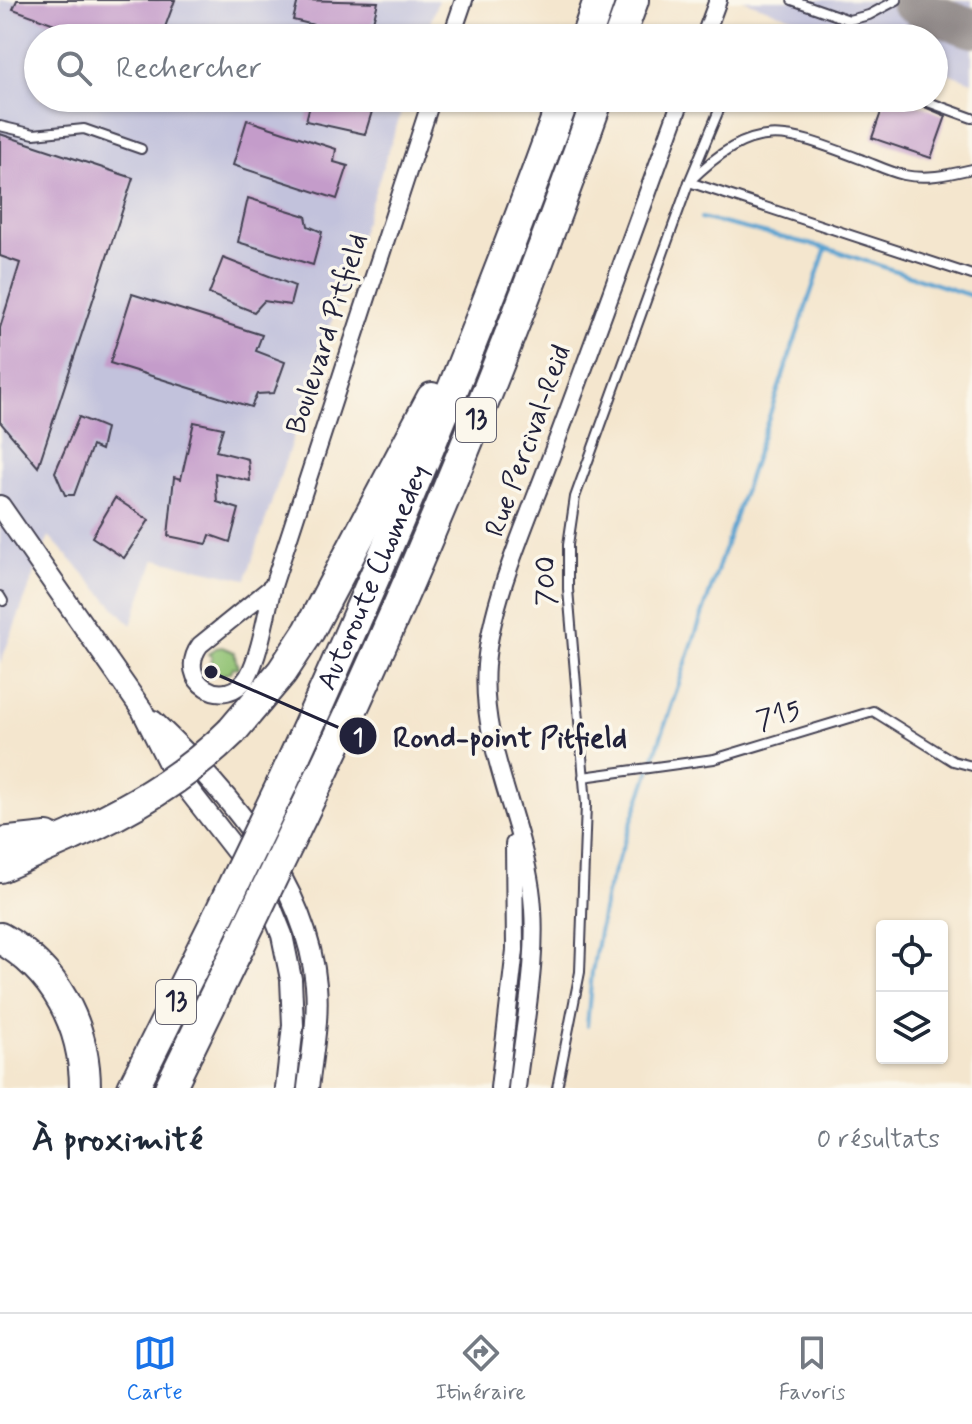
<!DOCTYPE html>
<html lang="fr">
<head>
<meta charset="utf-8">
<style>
  body { margin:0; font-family:Mynerve,sans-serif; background:#f2f2f3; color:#1f2937 }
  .controls { position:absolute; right:24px; bottom:24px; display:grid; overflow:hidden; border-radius:8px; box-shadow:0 2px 6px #0004 }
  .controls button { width:72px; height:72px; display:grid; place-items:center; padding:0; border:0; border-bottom:2px solid #e0e1e3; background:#fff; color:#1f2937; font:40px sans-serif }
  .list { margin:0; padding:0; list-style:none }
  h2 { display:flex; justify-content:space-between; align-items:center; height:104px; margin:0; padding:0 32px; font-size:34px }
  h2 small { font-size:26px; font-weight:400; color:#747a83 }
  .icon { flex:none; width:44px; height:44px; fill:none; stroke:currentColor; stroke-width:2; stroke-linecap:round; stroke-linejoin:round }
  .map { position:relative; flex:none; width:972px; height:1088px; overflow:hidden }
  .search { position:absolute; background:#fff; box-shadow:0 2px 6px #0004; left:24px; right:24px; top:24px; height:88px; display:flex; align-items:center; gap:20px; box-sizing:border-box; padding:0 28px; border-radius:44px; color:#747a83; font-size:30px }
  .sheet { height:224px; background:#fff }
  nav { display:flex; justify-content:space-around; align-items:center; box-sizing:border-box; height:112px; border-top:2px solid #e0e1e3; background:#fff; font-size:22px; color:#747a83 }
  nav a { display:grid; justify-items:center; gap:4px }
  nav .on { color:#1a73e8 }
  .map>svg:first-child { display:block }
  .industrial { fill:#c2c2dc }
  .green { fill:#91c273; stroke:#5a7257; stroke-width:2 }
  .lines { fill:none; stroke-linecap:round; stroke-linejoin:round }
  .stream { stroke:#58a2d0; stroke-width:4 }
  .taxiway { stroke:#8b8484; stroke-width:40 }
  .building { fill:#c49cca }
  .service-casing { stroke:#423f51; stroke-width:12 }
  .minor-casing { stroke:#423f51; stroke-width:20 }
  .tertiary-casing { stroke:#423f51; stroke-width:24 }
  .motorway-casing { stroke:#423f51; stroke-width:34 }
  .service { stroke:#fff; stroke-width:8 }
  .minor { stroke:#fff; stroke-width:16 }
  .tertiary { stroke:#fff; stroke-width:20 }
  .motorway { stroke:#fff; stroke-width:30 }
  .motorway-bridge-casing { stroke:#423f51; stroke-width:34; stroke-linecap:butt }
  .motorway-bridge { stroke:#fff; stroke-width:30 }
  .labels { text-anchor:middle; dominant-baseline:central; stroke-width:7; stroke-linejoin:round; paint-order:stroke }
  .shield { fill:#fbf7ec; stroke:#636270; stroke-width:2 }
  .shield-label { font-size:26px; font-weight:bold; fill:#22223b }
  .street-label { font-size:28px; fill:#22223b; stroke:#fbf7ec }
  .leader { fill:none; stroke:#22223b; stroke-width:3 }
  .callout-dot { fill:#22223b; stroke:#fbf7ec; stroke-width:3 }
  .mark-label { font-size:24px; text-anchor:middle; font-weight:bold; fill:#fff }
  .callout-label { font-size:30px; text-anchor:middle; font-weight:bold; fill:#22223b; stroke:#fbf7ec; stroke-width:7; stroke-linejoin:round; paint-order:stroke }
</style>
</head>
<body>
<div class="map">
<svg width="972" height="1088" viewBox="0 0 972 1088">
  <rect width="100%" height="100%" fill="#fbf7ec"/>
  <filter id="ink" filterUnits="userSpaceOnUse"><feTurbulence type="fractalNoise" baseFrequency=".0125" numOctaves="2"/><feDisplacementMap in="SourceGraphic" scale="16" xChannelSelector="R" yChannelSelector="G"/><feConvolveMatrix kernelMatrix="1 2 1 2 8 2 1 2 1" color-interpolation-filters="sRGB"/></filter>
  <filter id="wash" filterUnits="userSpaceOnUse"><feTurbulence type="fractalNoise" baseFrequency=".006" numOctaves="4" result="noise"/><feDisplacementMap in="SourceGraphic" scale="32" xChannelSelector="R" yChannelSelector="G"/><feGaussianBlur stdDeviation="1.8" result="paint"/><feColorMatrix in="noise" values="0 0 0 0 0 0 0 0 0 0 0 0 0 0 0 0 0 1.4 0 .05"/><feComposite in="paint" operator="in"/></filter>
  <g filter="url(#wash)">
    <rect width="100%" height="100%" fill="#f4e6ce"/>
    <g class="industrial">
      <polygon points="0,0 438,0 425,38 38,38 38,98 406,98 246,579 155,559 131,625 49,536 0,664"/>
      <polygon points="743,0 972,0 972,82 934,68 934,38 850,38"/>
    </g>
    <polygon class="green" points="222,647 234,652 238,668 233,667 230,672 223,675 214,672 211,663 212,657 208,654 216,648"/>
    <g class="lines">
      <g class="stream">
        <polyline points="701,218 826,248 972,296"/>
        <polyline points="587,1026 592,972 606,893 645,784 826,248"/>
      </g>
      <polyline class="taxiway" points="910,0 927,12 972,28"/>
    </g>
    <g id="blocks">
      <g class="building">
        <polygon points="17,0 175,0 161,38 93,38 13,9"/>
        <polygon points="298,0 378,2 369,38 293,20"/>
        <polygon points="354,98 362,98 374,105 365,134 306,121 311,101 348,109"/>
        <polygon points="886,98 903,98 946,116 931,158 872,138"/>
        <polygon points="247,120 336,149 334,162 348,166 337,199 233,165"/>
        <polygon points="0,134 133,178 38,467 0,422 0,328 20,263 0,256"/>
        <polygon points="248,198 306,216 308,226 322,232 313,265 238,242"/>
        <polygon points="223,258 295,286 290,305 264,301 254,312 209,294"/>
        <polygon points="132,294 262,335 256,351 285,362 274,393 257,394 251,407 110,363"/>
        <polygon points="79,417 106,428 101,450 92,446 74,495 65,495 55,472"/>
        <polygon points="194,422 223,428 216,451 248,459 250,481 215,473 217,502 239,509 230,542 210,535 207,544 168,536 174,477 181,479"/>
        <polygon points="115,498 149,520 124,558 92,537"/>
      </g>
    </g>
  </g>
  <g filter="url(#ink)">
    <use href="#blocks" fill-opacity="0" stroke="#423f51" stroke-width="2"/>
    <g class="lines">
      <defs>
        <g id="service">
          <polyline points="792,0 849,20 869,15 897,0"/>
          <polyline points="917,98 972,118"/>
          <polyline points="0,126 34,134 84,129 141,149"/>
          <path d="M972 169C950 174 927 180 904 175 890 172 876 165 863 160 785 130 754 117 689 182L972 275"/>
          <polyline points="0,596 3,601"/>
          <polyline points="583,777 714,759 873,711 953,761 972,766"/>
          <polyline points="557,1088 580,972 586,804 568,589 568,545 575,497 689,182 724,98"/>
        </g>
        <g id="minor">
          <polyline points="451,38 464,0"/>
          <polyline points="704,38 718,0"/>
          <path d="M273 586 200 645C174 681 225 713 248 676 260 655 267 610 273 586L432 98"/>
          <polyline points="499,1088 515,950 514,844"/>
          <path d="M517 1088C524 1025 540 952 531 889 520 812 480 744 486 665 491 598 530 515 553 451 597 334 639 216 682 98"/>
        </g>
        <g id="tertiary">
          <polyline points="0,506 142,710 170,766 240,856 270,905 282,935 291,979 293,1025 286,1088"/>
          <path d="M153 721C225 789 307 882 316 985 319 1019 312 1054 308 1088"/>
        </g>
        <g id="motorway">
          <polyline points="586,38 599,0"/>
          <polyline points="619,38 633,0"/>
          <polyline points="232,731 282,672 309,631 432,398"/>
          <path id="s1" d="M282 784C386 559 480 331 564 98"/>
          <path d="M302 815C415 583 511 342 598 98"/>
          <polyline points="0,843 47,838"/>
          <polyline points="0,867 73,835"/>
          <path d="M0 938C55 969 85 1025 85 1088"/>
          <polyline points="133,1088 219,915"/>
          <polyline points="170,1088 239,946"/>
        </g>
      </defs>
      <use href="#service" class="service-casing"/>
      <use href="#minor" class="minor-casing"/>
      <use href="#tertiary" class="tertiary-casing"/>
      <use href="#motorway" class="motorway-casing"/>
      <use href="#service" class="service"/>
      <use href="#minor" class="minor"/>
      <use href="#tertiary" class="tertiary"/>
      <use href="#motorway" class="motorway"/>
      <defs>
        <g id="motorway-bridge">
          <path d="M73 835C132 809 186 777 232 731"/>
          <polyline points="219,915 282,784"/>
          <polyline points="239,946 302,815"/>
        </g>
      </defs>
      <use href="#motorway-bridge" class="motorway-bridge-casing"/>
      <use href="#motorway-bridge" class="motorway-bridge"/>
    </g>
  </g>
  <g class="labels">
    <g class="shield">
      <rect x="456" y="398" width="40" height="44" rx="6"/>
      <rect x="156" y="980" width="40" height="44" rx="6"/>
    </g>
    <g class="shield-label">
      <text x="476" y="420">13</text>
      <text x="176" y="1002">13</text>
    </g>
    <g class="street-label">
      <text transform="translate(328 334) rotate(-72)">Boulevard Pitfield</text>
      <text transform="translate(529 441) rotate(-70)">Rue Percival-Reid</text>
      <text stroke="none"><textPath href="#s1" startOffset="226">Autoroute Chomedey</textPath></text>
      <text transform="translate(547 581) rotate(-91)">700</text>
      <text transform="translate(779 716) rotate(-17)">715</text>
    </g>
  </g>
  <path class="leader" d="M211 672L358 736"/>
  <g class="callout-dot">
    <circle cx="211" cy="672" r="8"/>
    <circle cx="358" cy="736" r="20"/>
  </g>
  <g class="mark-label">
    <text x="358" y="745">1</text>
  </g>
  <g class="callout-label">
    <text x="510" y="747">Rond-point Pitfield</text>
  </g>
</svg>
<div class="controls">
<button><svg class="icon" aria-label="locate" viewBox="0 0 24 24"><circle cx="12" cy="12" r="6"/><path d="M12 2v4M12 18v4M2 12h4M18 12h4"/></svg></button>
<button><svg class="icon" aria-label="layers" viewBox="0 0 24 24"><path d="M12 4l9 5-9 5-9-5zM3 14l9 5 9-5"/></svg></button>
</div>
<div class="search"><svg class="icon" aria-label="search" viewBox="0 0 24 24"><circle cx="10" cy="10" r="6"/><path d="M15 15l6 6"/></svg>Rechercher</div>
</div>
<section class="sheet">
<h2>À proximité<small>0 résultats</small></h2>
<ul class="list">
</ul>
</section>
<nav>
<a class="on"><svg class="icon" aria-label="map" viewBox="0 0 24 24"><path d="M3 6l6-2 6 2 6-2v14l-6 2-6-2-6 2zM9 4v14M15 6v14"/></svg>Carte</a>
<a><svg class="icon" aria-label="directions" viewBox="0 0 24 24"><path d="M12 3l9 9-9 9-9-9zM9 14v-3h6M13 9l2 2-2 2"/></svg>Itinéraire</a>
<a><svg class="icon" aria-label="saved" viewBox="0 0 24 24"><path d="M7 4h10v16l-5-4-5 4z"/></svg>Favoris</a>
</nav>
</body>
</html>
